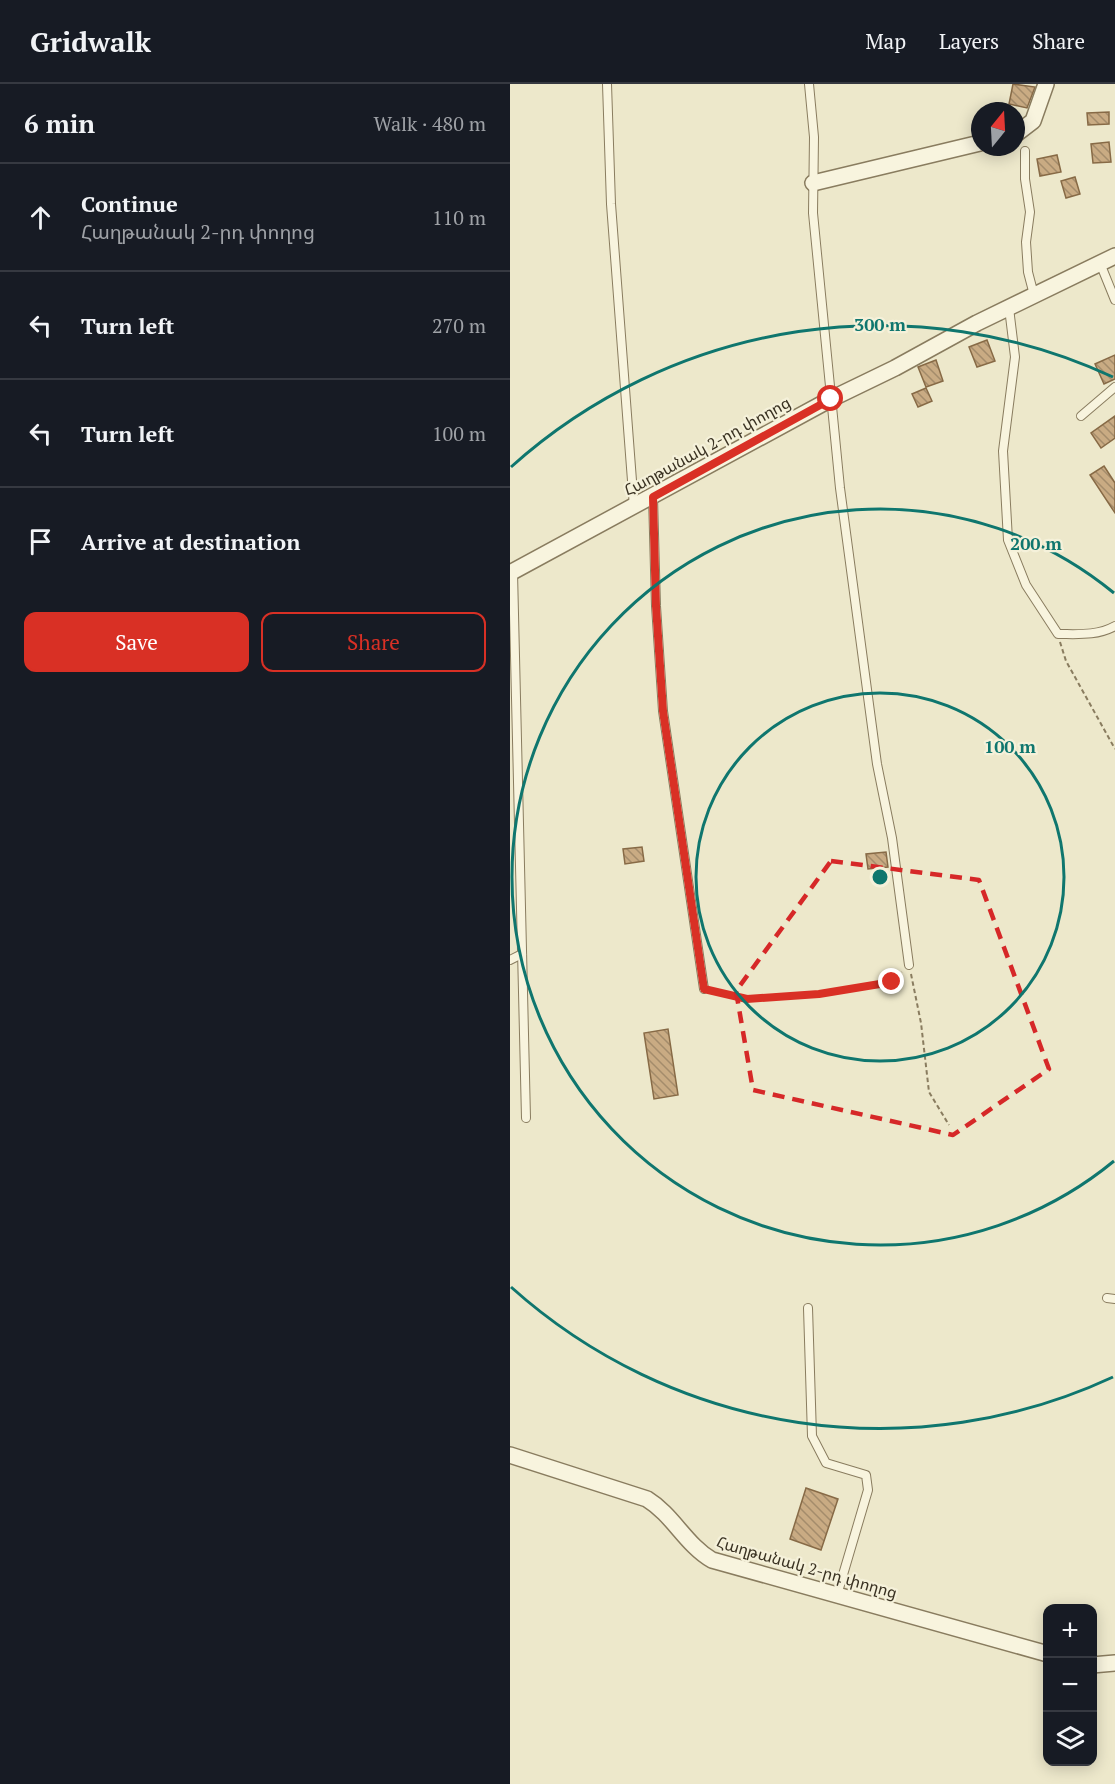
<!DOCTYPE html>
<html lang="en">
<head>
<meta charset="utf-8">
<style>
  body { margin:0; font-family:"PT Serif","Noto Sans Armenian",serif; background:#242831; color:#f1f3f6 }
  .controls { position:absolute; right:18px; bottom:18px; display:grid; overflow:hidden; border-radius:12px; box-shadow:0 3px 15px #0003 }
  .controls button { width:54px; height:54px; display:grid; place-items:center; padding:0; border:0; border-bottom:2px solid #363941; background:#171b24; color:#f1f3f6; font:30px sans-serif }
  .compass { position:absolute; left:461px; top:18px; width:54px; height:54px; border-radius:50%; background:#171b24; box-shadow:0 3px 15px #0003; rotate:18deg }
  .stop { position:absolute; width:18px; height:18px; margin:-14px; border:4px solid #d93025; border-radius:50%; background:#fff }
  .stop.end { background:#d93025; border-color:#fff; box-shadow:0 2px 6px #0008 }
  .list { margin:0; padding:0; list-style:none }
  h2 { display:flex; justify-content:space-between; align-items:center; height:78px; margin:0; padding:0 24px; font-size:26px }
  h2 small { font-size:20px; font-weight:400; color:#9ea1a6 }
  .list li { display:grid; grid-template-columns:39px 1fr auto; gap:18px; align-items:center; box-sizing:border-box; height:108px; padding:0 24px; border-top:2px solid #363941 }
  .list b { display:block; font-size:22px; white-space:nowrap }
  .list p { margin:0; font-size:20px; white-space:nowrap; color:#9ea1a6 }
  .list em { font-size:20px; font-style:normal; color:#9ea1a6 }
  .actions { display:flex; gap:12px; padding:18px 24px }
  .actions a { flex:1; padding:14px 0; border:2px solid #d93025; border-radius:12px; text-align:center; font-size:21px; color:#d93025 }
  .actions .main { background:#d93025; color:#fff }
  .icon { flex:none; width:33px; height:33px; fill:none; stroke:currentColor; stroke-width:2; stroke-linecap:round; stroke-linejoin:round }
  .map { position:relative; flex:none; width:605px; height:1700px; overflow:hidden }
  header { display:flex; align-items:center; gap:36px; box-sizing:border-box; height:84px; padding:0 30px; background:#171b24; border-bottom:2px solid #363941 }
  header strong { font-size:28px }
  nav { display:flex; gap:33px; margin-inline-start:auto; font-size:21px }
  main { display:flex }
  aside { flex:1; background:#171b24 }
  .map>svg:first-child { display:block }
  .building { fill:url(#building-back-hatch); stroke:#876a46; stroke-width:1.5 }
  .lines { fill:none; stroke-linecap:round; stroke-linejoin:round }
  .service-casing { stroke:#897c5f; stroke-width:10 }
  .minor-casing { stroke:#897c5f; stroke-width:18 }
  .path { stroke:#897c5f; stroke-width:2; stroke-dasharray:4.5 3; stroke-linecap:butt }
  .service { stroke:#f8f4de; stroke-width:8 }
  .minor { stroke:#f8f4de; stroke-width:15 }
  .route { stroke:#d93025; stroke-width:8 }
  .marked { fill:none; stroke:#d62828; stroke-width:4.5; stroke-dasharray:12 8; stroke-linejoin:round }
  .ring { fill:none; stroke:#0f766e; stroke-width:3 }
  .labels { text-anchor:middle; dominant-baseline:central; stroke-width:4.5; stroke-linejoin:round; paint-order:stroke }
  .street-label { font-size:16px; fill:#3a3222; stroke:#f5f1da }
  .centre { fill:#0f766e; stroke:#f5f1da; stroke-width:3 }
  .ring-label { font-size:18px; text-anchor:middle; font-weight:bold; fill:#0f766e; stroke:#f5f1da; stroke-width:4.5; stroke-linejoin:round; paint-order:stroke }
</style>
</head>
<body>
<header>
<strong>Gridwalk</strong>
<nav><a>Map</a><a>Layers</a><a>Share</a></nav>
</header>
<main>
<aside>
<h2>6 min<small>Walk · 480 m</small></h2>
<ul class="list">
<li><svg class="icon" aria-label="ahead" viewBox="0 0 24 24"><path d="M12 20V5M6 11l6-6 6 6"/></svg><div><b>Continue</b><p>Հաղթանակ 2-րդ փողոց</p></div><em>110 m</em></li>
<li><svg class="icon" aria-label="left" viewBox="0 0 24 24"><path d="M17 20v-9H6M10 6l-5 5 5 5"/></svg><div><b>Turn left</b></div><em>270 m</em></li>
<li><svg class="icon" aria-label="left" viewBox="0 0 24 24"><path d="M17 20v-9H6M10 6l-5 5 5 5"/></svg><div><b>Turn left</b></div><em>100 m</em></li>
<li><svg class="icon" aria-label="arrive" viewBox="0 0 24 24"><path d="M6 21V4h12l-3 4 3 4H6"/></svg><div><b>Arrive at destination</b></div></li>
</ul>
<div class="actions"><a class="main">Save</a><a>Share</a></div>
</aside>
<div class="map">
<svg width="605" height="1700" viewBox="0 0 605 1700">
  <defs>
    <pattern id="building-back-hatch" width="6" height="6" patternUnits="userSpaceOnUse" patternTransform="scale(1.5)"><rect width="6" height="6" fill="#c9ab83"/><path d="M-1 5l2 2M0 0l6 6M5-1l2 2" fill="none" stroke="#a48c6b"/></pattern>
  </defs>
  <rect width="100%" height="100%" fill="#ede8cb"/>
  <g class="building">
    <polygon points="503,0 525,3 517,24 499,20"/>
    <polygon points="599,28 599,40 578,41 577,29"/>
    <polygon points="599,58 601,78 583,79 581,60"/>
    <polygon points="547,71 551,88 530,92 527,75"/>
    <polygon points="565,93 570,110 556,114 551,97"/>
    <polygon points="477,256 485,277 467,283 459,263"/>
    <polygon points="605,271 605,295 594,300 585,280"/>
    <polygon points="426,276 433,297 416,303 408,283"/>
    <polygon points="416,304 422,317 408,323 402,310"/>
    <polygon points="605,332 605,354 591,364 581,349"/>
    <polygon points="594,382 605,399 605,429 580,391"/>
    <polygon points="132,763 134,777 115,780 113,765"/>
    <polygon points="376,768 378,783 358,785 356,770"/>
    <polygon points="158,945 168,1011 144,1015 134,949"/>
    <polygon points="296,1404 328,1415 311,1466 280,1455"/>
  </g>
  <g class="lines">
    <defs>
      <g id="service">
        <polyline points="97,0 101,120 124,423"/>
        <polyline points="299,0 304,53 303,129 330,404 367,680 382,754 399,881"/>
        <polyline points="515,67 515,95 520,128 516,158 518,188 524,211"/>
        <polyline points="590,179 605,216"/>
        <path d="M499 224 505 273 493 367 498 456 516 501 548 550C568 550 587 552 605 542"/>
        <polyline points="571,332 605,303"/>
        <polyline points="143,413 146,522 153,627 194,905"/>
        <polyline points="3,488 16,1034"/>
        <polyline points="0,876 12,870"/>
        <polyline points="597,1214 605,1215"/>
        <polyline points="298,1224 302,1352 316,1379 356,1391 358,1406 327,1511"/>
      </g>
      <g id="minor">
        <polyline points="506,50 523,37 536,0"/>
        <polyline points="303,99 470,59"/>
        <polyline points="0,489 321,315 385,284 467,239 605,172"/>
        <path d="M0 1371 137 1415C163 1431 176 1461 202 1476L538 1570"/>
        <polyline points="582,1581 605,1579"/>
      </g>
    </defs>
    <use href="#service" class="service-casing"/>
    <use href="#minor" class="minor-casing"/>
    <g class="path">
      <polyline points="550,558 556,577 605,665"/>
      <polyline points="401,890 411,939 419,1008 439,1041"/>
      <polyline points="203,907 237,915 309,910 382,898 392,888"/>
    </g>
    <use href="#service" class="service"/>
    <use href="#minor" class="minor"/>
  </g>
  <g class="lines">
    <polyline class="route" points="321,315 143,413 146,522 153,627 194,905 237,915 309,910 382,898"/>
  </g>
  <path class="marked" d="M321 777 469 796 539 985 443 1051 243 1006 226 907Z"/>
  <g class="ring">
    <circle cx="370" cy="793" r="184"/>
    <path d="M604 1077A368 368 0 1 1 604 509"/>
    <path d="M603 1293A552 552 0 0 1 1 1203M1 383A552 552 0 0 1 603 293"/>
  </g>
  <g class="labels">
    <g class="street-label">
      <text transform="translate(197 362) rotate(-29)">Հաղթանակ 2-րդ փողոց</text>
      <text transform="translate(297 1483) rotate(16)">Հաղթանակ 2-րդ փողոց</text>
    </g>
  </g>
  <circle cx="370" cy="793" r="9" class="centre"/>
  <g class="ring-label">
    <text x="370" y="247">300 m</text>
    <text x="526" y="466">200 m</text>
    <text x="500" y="669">100 m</text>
  </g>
</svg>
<div class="controls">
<button>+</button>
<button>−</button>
<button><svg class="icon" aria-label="layers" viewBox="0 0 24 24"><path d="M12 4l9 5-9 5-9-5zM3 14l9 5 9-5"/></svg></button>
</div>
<svg class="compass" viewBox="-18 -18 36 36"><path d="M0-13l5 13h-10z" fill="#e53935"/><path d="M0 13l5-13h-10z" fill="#9ea1a6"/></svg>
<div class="stop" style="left:321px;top:315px"></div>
<div class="stop end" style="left:382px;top:898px"></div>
</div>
</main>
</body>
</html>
